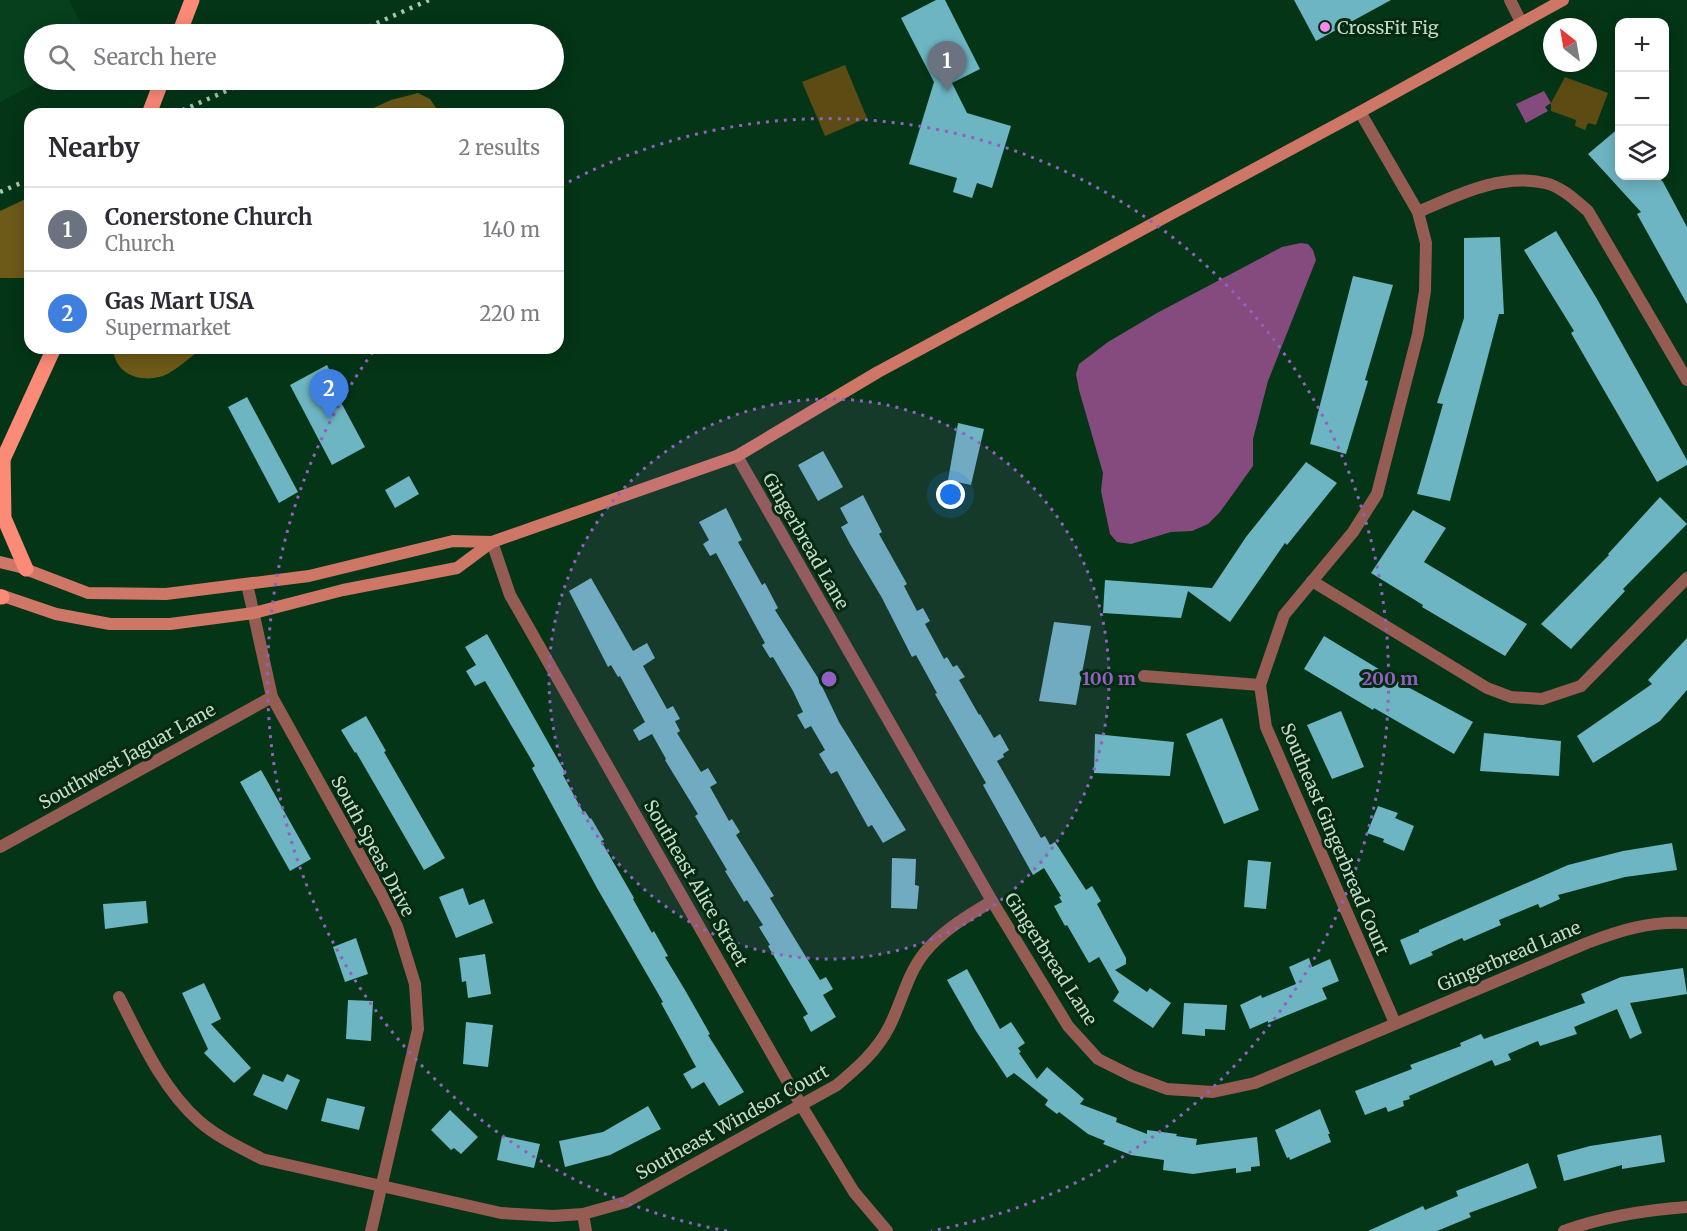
<!DOCTYPE html>
<html lang="en">
<head>
<meta charset="utf-8">
<style>
  body { margin:0; font-family:Merriweather,serif; background:#f2f2f3; color:#2b2b33 }
  .controls { position:absolute; right:18px; top:18px; display:grid; overflow:hidden; border-radius:12px; box-shadow:0 3px 15px #0003 }
  .controls button { width:54px; height:54px; display:grid; place-items:center; padding:0; border:0; border-bottom:2px solid #e1e1e2; background:#fff; color:#2b2b33; font:30px sans-serif }
  .compass { position:absolute; left:1543px; top:18px; width:54px; height:54px; border-radius:50%; background:#fff; box-shadow:0 3px 15px #0003; rotate:329deg }
  .you { position:absolute; left:951px; top:495px; width:21px; height:21px; margin:-15px; border:4px solid #fff; border-radius:50%; background:#1a73e8; box-shadow:0 0 0 9px #1a73e833 }
  .badge { display:grid; place-items:center; width:39px; height:39px; border-radius:50%; background:#b45309; color:#fff; font-size:20px; font-weight:700 }
  .pin { position:absolute; translate:-50% -50px; filter:drop-shadow(0 2px 3px #0008) }
  .pin::after { content:''; position:absolute; top:32px; width:21px; height:18px; background:inherit; clip-path:polygon(0 0,100% 0,50% 100%) }
  .list { margin:0; padding:0; list-style:none }
  h2 { display:flex; justify-content:space-between; align-items:center; height:78px; margin:0; padding:0 24px; font-size:26px }
  h2 small { font-size:20px; font-weight:400; color:#7c7c81 }
  .list li { display:grid; grid-template-columns:39px 1fr auto; gap:18px; align-items:center; box-sizing:border-box; height:84px; padding:0 24px; border-top:2px solid #e1e1e2 }
  .list b { display:block; font-size:22px; white-space:nowrap }
  .list p { margin:0; font-size:20px; white-space:nowrap; color:#7c7c81 }
  .list em { font-size:20px; font-style:normal; color:#7c7c81 }
  .icon { flex:none; width:33px; height:33px; fill:none; stroke:currentColor; stroke-width:2; stroke-linecap:round; stroke-linejoin:round }
  .map { position:relative; flex:none; width:1687px; height:1231px; overflow:hidden }
  .search { position:absolute; background:#fff; box-shadow:0 3px 15px #0003; left:24px; top:24px; width:540px; height:66px; display:flex; align-items:center; gap:15px; box-sizing:border-box; padding:0 21px; border-radius:33px; color:#7c7c81; font-size:22px }
  .panel { position:absolute; background:#fff; box-shadow:0 3px 15px #0003; left:24px; top:108px; width:540px; height:246px; border-radius:18px }
  .map>svg:first-child { display:block }
  .built { fill:#06401d }
  .green { fill:#5c4b13 }
  .forest { fill:#6d5918 }
  .water { fill:#854b7f }
  .building { fill:#6db5c2 }
  .lines { fill:none; stroke-linecap:round; stroke-linejoin:round }
  .street { stroke:#945c53; stroke-width:12 }
  .secondary { stroke:#ce7767; stroke-width:12 }
  .primary { stroke:#fb8a77; stroke-width:15 }
  .rail { stroke:#abc6b1; stroke-width:4.5; stroke-dasharray:3 6; stroke-linecap:butt }
  .ring { fill:none; stroke:#9160c1; stroke-width:3; stroke-dasharray:3 6 }
  .poi-dot { fill:#f788ec; stroke:#062911; stroke-width:2 }
  .labels { text-anchor:middle; dominant-baseline:central; stroke-width:6; stroke-linejoin:round; paint-order:stroke }
  .poi-label { font-size:18px; fill:#c3dbc7; stroke:#062911; text-anchor:start }
  .street-label { font-size:18px; fill:#c3dbc7; stroke:#062911 }
  .centre { fill:#9160c1; stroke:#062911; stroke-width:3 }
  .ring-label { font-size:18px; text-anchor:middle; font-weight:bold; fill:#9160c1; stroke:#062911; stroke-width:6; stroke-linejoin:round; paint-order:stroke }
</style>
</head>
<body>
<div class="map">
<svg width="1687" height="1231" viewBox="0 0 1687 1231">
  <rect width="100%" height="100%" fill="#043516"/>
  <polygon class="built" points="0,0 69,0 86,34 34,34 34,80 42,80 0,102"/>
  <g class="green">
    <polygon points="845,65 867,118 825,136 802,82"/>
    <polygon points="1565,77 1608,93 1596,125 1588,123 1585,130 1575,126 1576,120 1551,111 1551,103"/>
  </g>
  <g class="forest">
    <polygon points="418,93 430,99 440,114 360,114 391,100"/>
    <polygon points="30,197 30,276 28,278 0,278 0,211"/>
    <path d="M113 348H202C192 356 174 372 163 376 140 383 115 375 113 348Z"/>
  </g>
  <g class="water">
    <polygon points="1544,91 1551,103 1545,107 1548,111 1526,123 1516,104"/>
    <polygon points="1301,243 1308,244 1313,250 1316,260 1268,381 1253,439 1253,466 1238,487 1220,512 1208,524 1192,531 1171,532 1131,544 1117,542 1110,534 1101,491 1103,473 1079,390 1076,374 1079,364 1108,342 1157,313 1282,247"/>
  </g>
  <g class="building">
    <polygon points="936,0 945,0 980,69 952,83 967,113 1011,126 992,188 977,183 972,198 953,192 957,178 909,164 934,82 901,18"/>
    <polygon points="1294,0 1391,0 1316,41"/>
    <polygon points="1620,127 1620,176 1657,176 1663,182 1687,227 1687,304 1637,214 1641,212 1588,154"/>
    <polygon points="1556,231 1597,299 1687,460 1687,465 1657,482 1571,333 1574,331 1524,250"/>
    <polygon points="1500,237 1504,314 1499,314 1450,501 1417,494 1443,404 1437,403 1464,318 1464,238"/>
    <polygon points="1353,276 1393,285 1365,380 1368,381 1346,454 1310,444"/>
    <polygon points="327,365 339,389 335,391 365,447 332,465 290,385"/>
    <polygon points="247,397 298,492 279,503 228,407"/>
    <polygon points="958,423 984,429 971,485 948,480"/>
    <polygon points="823,451 843,487 818,501 798,465"/>
    <polygon points="1306,462 1337,483 1287,545 1285,543 1230,622 1188,591 1181,618 1103,613 1105,580 1212,588 1246,537"/>
    <polygon points="409,476 419,494 395,508 385,490"/>
    <polygon points="863,495 882,532 879,534 907,584 904,586 917,611 923,608 930,621 925,624 944,659 947,657 953,667 957,665 965,677 959,680 979,715 980,714 994,738 1000,734 1009,750 1003,754 1004,757 997,761 1041,838 1045,836 1050,845 1055,842 1086,890 1092,886 1101,901 1097,904 1126,958 1126,964 1115,970 1147,992 1150,988 1171,1003 1153,1028 1113,1001 1119,992 1099,957 1089,963 1067,925 1065,926 1054,906 1062,902 1059,897 1061,896 1044,868 1033,875 983,785 986,783 935,694 937,693 916,655 912,657 882,598 850,544 841,527 848,523 840,508"/>
    <polygon points="1660,497 1687,524 1623,589 1625,591 1571,649 1541,624 1609,555 1608,554"/>
    <polygon points="726,508 742,540 738,542 762,585 765,583 778,608 775,610 818,678 839,722 906,830 883,843 872,825 868,827 837,771 831,774 819,754 825,750 811,726 805,729 797,715 803,712 793,691 773,657 770,658 762,645 765,643 716,553 710,556 703,544 709,540 699,522"/>
    <polygon points="1413,510 1446,528 1424,562 1527,624 1505,656 1422,607 1423,605 1371,573"/>
    <polygon points="591,578 633,651 647,643 655,658 643,666 667,709 673,706 680,719 675,721 680,731 677,733 701,772 708,768 717,783 710,787 729,821 732,819 740,832 736,835 774,896 770,898 820,980 826,977 833,989 823,995 836,1017 811,1032 803,1017 808,1014 768,946 770,945 759,927 763,925 747,900 744,902 725,871 727,870 695,816 698,814 665,760 666,759 652,734 639,741 633,730 645,722 620,676 618,677 611,665 608,667 569,591"/>
    <polygon points="1054,622 1091,626 1076,705 1039,701"/>
    <polygon points="487,634 566,774 563,775 583,812 585,811 590,819 591,818 604,840 601,841 634,898 633,899 652,933 654,931 668,956 665,957 685,990 710,1034 708,1035 744,1092 719,1106 704,1082 692,1089 683,1074 696,1067 661,1003 663,1002 597,888 532,768 535,766 501,708 485,681 475,686 466,671 476,665 465,647"/>
    <polygon points="1324,636 1392,677 1391,678 1473,722 1454,754 1374,708 1373,710 1304,669"/>
    <polygon points="1687,638 1687,690 1660,721 1593,763 1577,736 1652,684 1648,680"/>
    <polygon points="1341,711 1364,767 1332,779 1307,725"/>
    <polygon points="366,716 386,751 384,752 445,858 424,870 356,752 355,753 341,730"/>
    <polygon points="1222,718 1259,810 1224,824 1186,734"/>
    <polygon points="1484,733 1561,741 1559,776 1480,771"/>
    <polygon points="1095,734 1174,742 1170,776 1094,773"/>
    <polygon points="261,770 311,859 290,871 240,782"/>
    <polygon points="1378,806 1398,813 1395,818 1414,826 1404,851 1383,842 1384,839 1367,833"/>
    <polygon points="1672,843 1677,870 1625,877 1558,895 1560,899 1540,908 1538,904 1499,920 1501,925 1464,941 1462,938 1431,952 1433,955 1410,965 1400,940 1419,932 1419,930 1568,865 1623,851"/>
    <polygon points="892,858 916,859 915,885 919,886 917,909 891,908"/>
    <polygon points="1248,860 1271,862 1266,909 1244,907"/>
    <polygon points="463,888 469,905 484,899 493,923 456,938 439,897"/>
    <polygon points="146,901 148,923 105,929 103,904"/>
    <polygon points="356,938 368,974 345,982 333,947"/>
    <polygon points="485,954 491,994 468,998 466,981 462,982 459,958"/>
    <polygon points="1309,958 1312,967 1330,959 1339,981 1322,988 1327,999 1268,1023 1268,1021 1250,1029 1240,1005 1261,995 1262,998 1296,984 1289,967"/>
    <polygon points="1683,968 1687,994 1630,1003 1642,1033 1630,1039 1617,1009 1574,1027 1577,1034 1540,1046 1538,1041 1508,1054 1511,1060 1495,1066 1492,1060 1409,1096 1410,1099 1403,1101 1404,1106 1388,1112 1386,1107 1365,1115 1355,1091 1412,1069 1410,1065 1461,1046 1460,1043 1481,1034 1484,1039 1585,1003 1581,994 1621,977"/>
    <polygon points="967,969 1000,1029 1011,1022 1025,1043 1018,1048 1021,1052 1019,1053 1037,1079 1047,1067 1084,1099 1080,1104 1117,1118 1116,1122 1147,1134 1147,1130 1177,1134 1176,1136 1197,1139 1196,1145 1257,1137 1260,1166 1251,1167 1251,1171 1236,1173 1236,1168 1193,1174 1163,1170 1164,1160 1131,1155 1103,1144 1105,1141 1088,1134 1059,1112 1057,1114 1045,1105 1048,1100 1014,1073 1007,1078 976,1031 947,980"/>
    <polygon points="204,983 221,1019 211,1024 251,1068 234,1083 204,1053 208,1049 182,993"/>
    <polygon points="348,1000 373,1001 371,1041 346,1039"/>
    <polygon points="1184,1003 1227,1005 1225,1030 1205,1029 1205,1036 1182,1034"/>
    <polygon points="466,1022 493,1025 488,1067 463,1064"/>
    <polygon points="263,1074 283,1082 287,1074 300,1080 287,1110 253,1095"/>
    <polygon points="327,1098 365,1107 359,1130 321,1121"/>
    <polygon points="648,1106 661,1129 610,1155 565,1167 559,1141 603,1132"/>
    <polygon points="1320,1109 1330,1134 1328,1134 1331,1142 1290,1160 1289,1157 1287,1158 1275,1130"/>
    <polygon points="450,1110 478,1137 461,1154 454,1148 451,1150 431,1130"/>
    <polygon points="1661,1135 1665,1162 1622,1169 1622,1165 1564,1181 1557,1155 1590,1146"/>
    <polygon points="502,1136 540,1144 534,1168 497,1160"/>
    <polygon points="1528,1163 1537,1188 1469,1213 1471,1217 1437,1231 1368,1231 1423,1206 1425,1210 1458,1196 1456,1191"/>
  </g>
  <g class="lines">
    <g class="street">
      <polyline points="1510,0 1521,22"/>
      <polyline points="1360,112 1418,212 1426,243 1425,291 1418,334 1377,494 1353,532 1284,615 1260,685 1266,727 1395,1023"/>
      <path d="M1418 212C1458 195 1500 173 1545 183 1562 187 1575 200 1588 211L1687 380"/>
      <path d="M737 456 992 901 1068 1026 1098 1059 1132 1076 1167 1089 1213 1092 1255 1083 1587 943C1621 930 1650 921 1687 923"/>
      <polyline points="492,542 510,595 801,1105 854,1192 887,1231"/>
      <polyline points="1312,581 1487,688 1511,697 1542,699 1581,686 1687,578"/>
      <polyline points="247,584 272,697 382,895 397,926 415,984 418,1029 371,1231"/>
      <polyline points="1144,676 1260,685"/>
      <polyline points="0,847 272,697"/>
      <path d="M119 997C141 1040 162 1088 199 1121 217 1137 241 1148 262 1159L501 1213 553 1216 583 1214 626 1202 837 1085C857 1068 877 1051 889 1027 902 1002 907 974 925 952 944 929 968 916 992 901"/>
      <polyline points="583,1214 586,1231"/>
      <path d="M1564 1231C1603 1217 1645 1210 1687 1207"/>
    </g>
    <g class="secondary">
      <polyline points="0,562 20,567 88,593 166,594 309,576 453,541 492,542"/>
      <polyline points="0,595 56,614 110,624 170,624 254,613 343,590 457,568 492,542 737,456 878,372 1360,112 1563,0"/>
    </g>
    <g class="primary">
      <polyline points="179,34 192,0"/>
      <polyline points="149,114 162,80"/>
      <polyline points="3,459 4,518 26,569"/>
      <polyline points="0,466 54,348"/>
      <polyline points="0,597 2,597"/>
    </g>
    <g class="rail">
      <polyline points="352,34 429,0"/>
      <polyline points="174,114 251,80"/>
      <polyline points="0,192 30,179"/>
    </g>
  </g>
  <circle cx="829" cy="679" r="280" fill="#9160c1" fill-opacity=".12"/>
  <g class="ring">
    <circle cx="829" cy="679" r="280"/>
    <path d="M727 1231A561 561 0 0 1 375 349M561 186A561 561 0 1 1 931 1231"/>
  </g>
  <circle class="poi-dot" cx="1325" cy="27" r="6"/>
  <g class="labels">
    <g class="poi-label">
      <text x="1337" y="27">CrossFit Fig</text>
    </g>
    <g class="street-label">
      <text transform="translate(806 541) rotate(60)">Gingerbread Lane</text>
      <text transform="translate(127 756) rotate(-29)">Southwest Jaguar Lane</text>
      <text transform="translate(1335 839) rotate(67)">Southeast Gingerbread Court</text>
      <text transform="translate(373 846) rotate(62)">South Speas Drive</text>
      <text transform="translate(696 883) rotate(60)">Southeast Alice Street</text>
      <text transform="translate(1509 956) rotate(-23)">Gingerbread Lane</text>
      <text transform="translate(1051 959) rotate(57)">Gingerbread Lane</text>
      <text transform="translate(732 1122) rotate(-29)">Southeast Windsor Court</text>
    </g>
  </g>
  <circle cx="829" cy="679" r="9" class="centre"/>
  <g class="ring-label">
    <text x="1109" y="685">100 m</text>
    <text x="1390" y="685">200 m</text>
  </g>
</svg>
<div class="controls">
<button>+</button>
<button>−</button>
<button><svg class="icon" aria-label="layers" viewBox="0 0 24 24"><path d="M12 4l9 5-9 5-9-5zM3 14l9 5 9-5"/></svg></button>
</div>
<svg class="compass" viewBox="-18 -18 36 36"><path d="M0-13l5 13h-10z" fill="#e53935"/><path d="M0 13l5-13h-10z" fill="#7c7c81"/></svg>
<div class="you"></div>
<div class="pin badge" style="left:947px;top:91px;background:#6b7280">1</div>
<div class="pin badge" style="left:329px;top:419px;background:#3f7fe0">2</div>
<div class="search"><svg class="icon" aria-label="search" viewBox="0 0 24 24"><circle cx="10" cy="10" r="6"/><path d="M15 15l6 6"/></svg>Search here</div>
<section class="panel">
<h2>Nearby<small>2 results</small></h2>
<ul class="list">
<li><span class="badge" style="background:#6b7280">1</span><div><b>Conerstone Church</b><p>Church</p></div><em>140 m</em></li>
<li><span class="badge" style="background:#3f7fe0">2</span><div><b>Gas Mart USA</b><p>Supermarket</p></div><em>220 m</em></li>
</ul>
</section>
</div>
</body>
</html>
